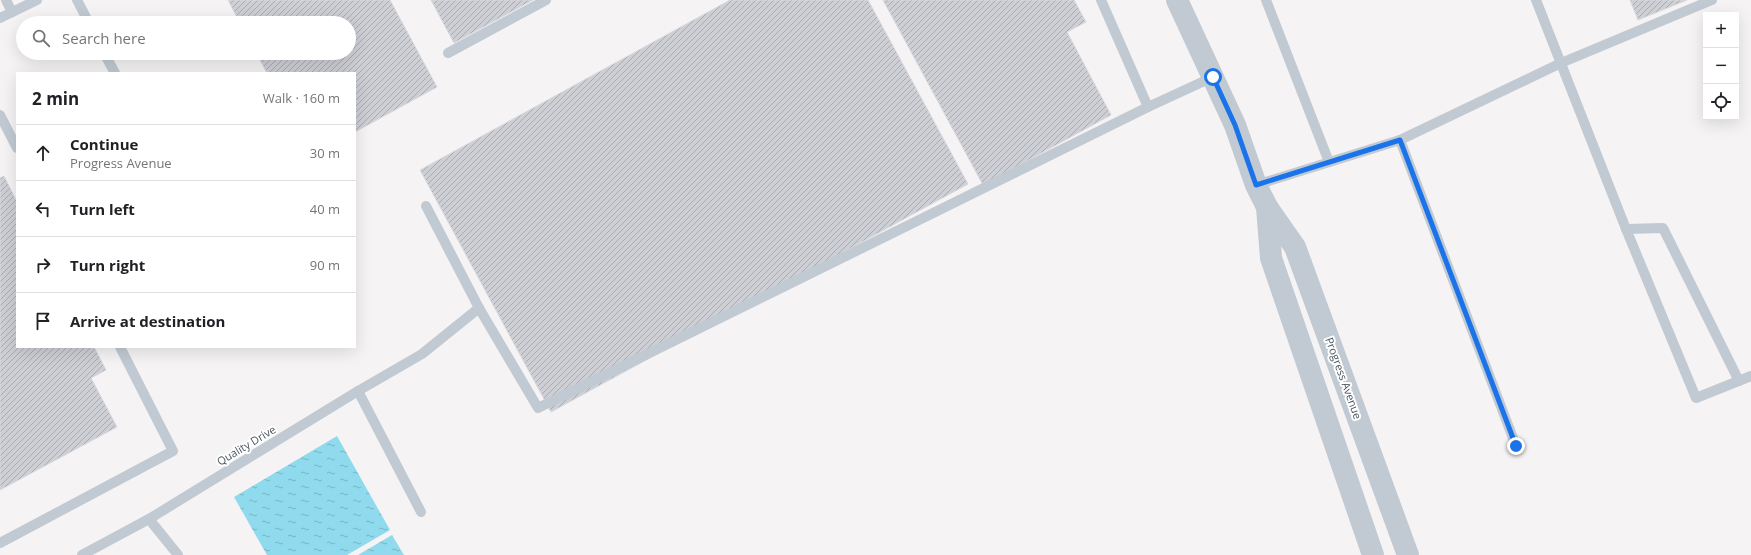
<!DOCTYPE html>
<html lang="en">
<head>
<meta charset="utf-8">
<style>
  body { margin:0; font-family:"Open Sans",sans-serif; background:#f2f2f2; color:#202124 }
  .controls { position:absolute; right:12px; top:12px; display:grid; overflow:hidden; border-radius:0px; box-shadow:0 4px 16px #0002 }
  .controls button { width:36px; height:36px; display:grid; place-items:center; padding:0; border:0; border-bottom:1px solid #e0e0e0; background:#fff; color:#202124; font:20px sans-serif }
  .stop { position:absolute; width:12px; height:12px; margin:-9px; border:3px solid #1a73e8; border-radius:50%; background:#fff }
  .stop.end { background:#1a73e8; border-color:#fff; box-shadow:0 1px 4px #0008 }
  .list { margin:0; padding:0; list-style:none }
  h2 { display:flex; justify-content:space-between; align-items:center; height:52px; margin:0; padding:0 16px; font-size:17px }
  h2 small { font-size:13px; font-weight:400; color:#757577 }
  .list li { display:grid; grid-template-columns:26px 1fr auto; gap:12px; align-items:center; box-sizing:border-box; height:56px; padding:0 16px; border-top:1px solid #e0e0e0 }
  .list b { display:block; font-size:15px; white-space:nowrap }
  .list p { margin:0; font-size:13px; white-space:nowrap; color:#757577 }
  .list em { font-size:13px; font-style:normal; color:#757577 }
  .icon { flex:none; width:22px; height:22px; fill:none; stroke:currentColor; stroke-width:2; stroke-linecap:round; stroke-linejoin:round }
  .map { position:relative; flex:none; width:1751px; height:555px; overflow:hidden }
  .search { position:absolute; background:#fff; box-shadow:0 4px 16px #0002; left:16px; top:16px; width:340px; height:44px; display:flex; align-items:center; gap:10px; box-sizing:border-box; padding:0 14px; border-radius:22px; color:#757577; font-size:15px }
  .panel { position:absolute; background:#fff; box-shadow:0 4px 16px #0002; left:16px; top:72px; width:340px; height:276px; border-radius:0px }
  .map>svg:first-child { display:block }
  .water { fill:url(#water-ripples) }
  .building { fill:url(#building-hatch); stroke:#d7d9de }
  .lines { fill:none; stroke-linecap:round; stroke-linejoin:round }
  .service { stroke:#c1cad2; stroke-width:10 }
  .tertiary { stroke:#c1cad2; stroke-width:22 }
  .route { stroke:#1a73e8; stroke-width:5 }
  .labels { text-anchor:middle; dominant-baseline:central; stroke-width:4; stroke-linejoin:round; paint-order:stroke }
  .street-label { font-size:11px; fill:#4a5661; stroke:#fff }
</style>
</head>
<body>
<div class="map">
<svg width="1751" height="555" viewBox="0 0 1751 555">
  <defs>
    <pattern id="water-ripples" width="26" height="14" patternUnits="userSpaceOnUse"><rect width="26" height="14" fill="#90daee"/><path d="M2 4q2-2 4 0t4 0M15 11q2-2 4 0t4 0" fill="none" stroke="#78b4c4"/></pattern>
    <pattern id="building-hatch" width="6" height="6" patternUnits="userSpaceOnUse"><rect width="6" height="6" fill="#cdcfd5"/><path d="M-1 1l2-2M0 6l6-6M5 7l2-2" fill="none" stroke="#a8abb0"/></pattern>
  </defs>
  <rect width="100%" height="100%" fill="#f5f3f3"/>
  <g class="water">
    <polygon points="337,436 390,530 347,555 267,555 234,497"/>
    <polygon points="392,535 404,555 358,555"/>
  </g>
  <g class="building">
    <polygon points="228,0 390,0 437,87 355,132 355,73 267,73 256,53 349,53 349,23 240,23"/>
    <polygon points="431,0 533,0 454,43"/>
    <polygon points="730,0 868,0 968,184 551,412 420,170"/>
    <polygon points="883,0 1074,0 1086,22 1067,32 1111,115 983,185"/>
    <polygon points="1630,0 1687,0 1638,20"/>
    <polygon points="4,176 17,202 17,347 94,347 106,370 91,378 117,427 0,490 0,178"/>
  </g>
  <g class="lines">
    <g class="service">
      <polyline points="6,0 12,12"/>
      <polyline points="77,0 89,23"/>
      <polyline points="1101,0 1148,107"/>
      <polyline points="1266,0 1329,162"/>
      <polyline points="1536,0 1626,229 1696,398 1751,376"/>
      <polyline points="0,18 37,0"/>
      <polyline points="104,53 115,73"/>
      <polyline points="448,53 546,0"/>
      <polyline points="0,115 17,148"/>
      <polyline points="1400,140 1516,446"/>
      <polyline points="1256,185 1400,140 1561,63 1712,0"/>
      <polyline points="426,206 479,308 538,408 1148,107 1213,77"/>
      <polyline points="1626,229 1663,228 1739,381"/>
      <polyline points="358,391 421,512"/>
      <polyline points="149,519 178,555"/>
      <polyline points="0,543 173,451 120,347"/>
      <polyline points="82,555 149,519 358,391 422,354 479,308"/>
    </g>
    <g class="tertiary">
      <polyline points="1177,0 1235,125 1256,185 1267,207 1295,247 1408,555"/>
      <polyline points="1267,207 1271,258 1373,555"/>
    </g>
  </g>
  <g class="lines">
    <polyline class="route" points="1213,77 1235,125 1256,185 1400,140 1516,446"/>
  </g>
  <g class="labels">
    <g class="street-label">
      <text transform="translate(1344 378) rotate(70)">Progress Avenue</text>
      <text transform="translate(246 445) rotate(-31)">Quality Drive</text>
    </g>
  </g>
</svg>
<div class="controls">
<button>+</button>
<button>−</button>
<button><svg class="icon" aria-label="locate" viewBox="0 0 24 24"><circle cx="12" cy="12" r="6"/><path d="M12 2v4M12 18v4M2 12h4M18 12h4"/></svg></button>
</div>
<div class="stop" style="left:1213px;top:77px"></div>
<div class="stop end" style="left:1516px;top:446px"></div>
<div class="search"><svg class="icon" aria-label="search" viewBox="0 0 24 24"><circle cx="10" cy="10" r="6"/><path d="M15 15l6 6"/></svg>Search here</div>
<section class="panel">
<h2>2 min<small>Walk · 160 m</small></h2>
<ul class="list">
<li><svg class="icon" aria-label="ahead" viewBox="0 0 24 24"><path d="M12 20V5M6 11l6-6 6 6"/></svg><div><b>Continue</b><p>Progress Avenue</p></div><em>30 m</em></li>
<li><svg class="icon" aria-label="left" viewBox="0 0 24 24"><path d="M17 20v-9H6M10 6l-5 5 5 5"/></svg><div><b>Turn left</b></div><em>40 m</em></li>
<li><svg class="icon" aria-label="right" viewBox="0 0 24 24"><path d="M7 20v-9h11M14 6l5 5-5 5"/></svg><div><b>Turn right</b></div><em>90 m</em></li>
<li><svg class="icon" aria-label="arrive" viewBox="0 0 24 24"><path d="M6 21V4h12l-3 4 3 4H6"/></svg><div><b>Arrive at destination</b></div></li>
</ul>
</section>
</div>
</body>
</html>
